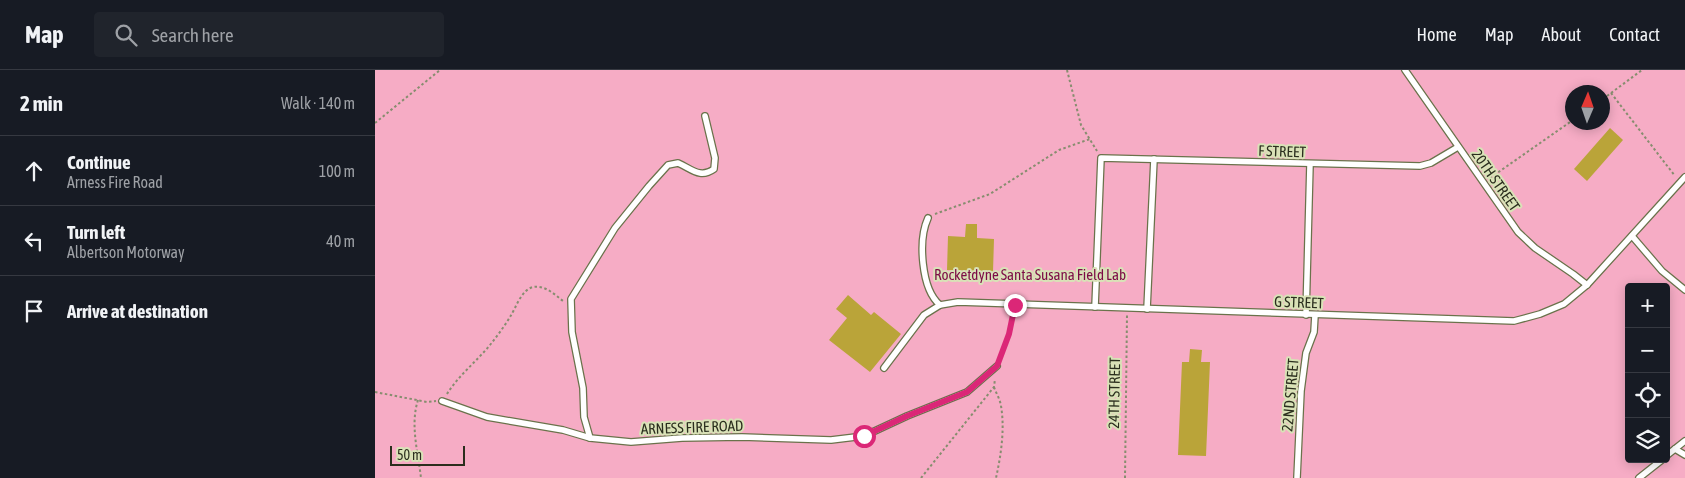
<!DOCTYPE html>
<html lang="en">
<head>
<meta charset="utf-8">
<style>
  body { margin:0; font-family:"Asap Condensed",sans-serif; background:#20242c; color:#f1f3f6 }
  .controls { position:absolute; right:15px; bottom:15px; display:grid; overflow:hidden; border-radius:5px; box-shadow:0 2px 12px #0003 }
  .controls button { width:45px; height:45px; display:grid; place-items:center; padding:0; border:0; border-bottom:1px solid #363941; background:#171b24; color:#f1f3f6; font:25px sans-serif }
  .compass { position:absolute; left:1190px; top:15px; width:45px; height:45px; border-radius:50%; background:#171b24; box-shadow:0 2px 12px #0003; rotate:2deg }
  .scale { position:absolute; left:15px; bottom:12px; width:75px; box-sizing:border-box; padding-left:5px; border:2px solid #2b2e1e; border-top:0; font-size:14px; line-height:18px; white-space:nowrap; color:#2b2e1e; -webkit-text-stroke:4px #d9e2b7; paint-order:stroke }
  .stop { position:absolute; width:15px; height:15px; margin:-11px; border:4px solid #db2777; border-radius:50%; background:#fff }
  .stop.end { background:#db2777; border-color:#fff; box-shadow:0 1px 5px #0008 }
  .list { margin:0; padding:0; list-style:none }
  h2 { display:flex; justify-content:space-between; align-items:center; height:65px; margin:0; padding:0 20px; font-size:21px }
  h2 small { font-size:16px; font-weight:400; color:#9ea1a6 }
  .list li { display:grid; grid-template-columns:32px 1fr auto; gap:15px; align-items:center; box-sizing:border-box; height:70px; padding:0 20px; border-top:1px solid #363941 }
  .list b { display:block; font-size:19px; white-space:nowrap }
  .list p { margin:0; font-size:16px; white-space:nowrap; color:#9ea1a6 }
  .list em { font-size:16px; font-style:normal; color:#9ea1a6 }
  .icon { flex:none; width:28px; height:28px; fill:none; stroke:currentColor; stroke-width:2; stroke-linecap:round; stroke-linejoin:round }
  .map { position:relative; flex:none; width:1310px; height:408px; overflow:hidden }
  header { display:flex; align-items:center; gap:30px; box-sizing:border-box; height:70px; padding:0 25px; background:#171b24; border-bottom:1px solid #363941 }
  header strong { font-size:24px }
  nav { display:flex; gap:28px; margin-inline-start:auto; font-size:18px }
  .search { width:350px; height:45px; background:#20242c; display:flex; align-items:center; gap:12px; box-sizing:border-box; padding:0 18px; border-radius:5px; color:#9ea1a6; font-size:19px }
  main { display:flex }
  aside { flex:1; background:#171b24 }
  .map>svg:first-child { display:block }
  .green { fill:#f6acc5; fill-rule:evenodd }
  .building { fill:#baa439 }
  .lines { fill:none; stroke-linecap:round; stroke-linejoin:round }
  .service-casing { stroke:#6a724b; stroke-width:8 }
  .path { stroke:#878d6f; stroke-width:2; stroke-dasharray:2.5 2.5; stroke-linecap:butt }
  .service { stroke:#fff; stroke-width:5.5 }
  .route { stroke:#db2777; stroke-width:6 }
  .labels { text-anchor:middle; dominant-baseline:central; stroke-width:4; stroke-linejoin:round; paint-order:stroke }
  .street-label { font-size:15px; fill:#2b2e1e; stroke:#d9e2b7 }
  .park-label { font-size:15px; fill:#7d0c46; stroke:#d9e2b7 }
</style>
</head>
<body>
<header>
<strong>Map</strong>
<div class="search"><svg class="icon" aria-label="search" viewBox="0 0 24 24"><circle cx="10" cy="10" r="6"/><path d="M15 15l6 6"/></svg>Search here</div>
<nav><a>Home</a><a>Map</a><a>About</a><a>Contact</a></nav>
</header>
<main>
<aside>
<h2>2 min<small>Walk · 140 m</small></h2>
<ul class="list">
<li><svg class="icon" aria-label="ahead" viewBox="0 0 24 24"><path d="M12 20V5M6 11l6-6 6 6"/></svg><div><b>Continue</b><p>Arness Fire Road</p></div><em>100 m</em></li>
<li><svg class="icon" aria-label="left" viewBox="0 0 24 24"><path d="M17 20v-9H6M10 6l-5 5 5 5"/></svg><div><b>Turn left</b><p>Albertson Motorway</p></div><em>40 m</em></li>
<li><svg class="icon" aria-label="arrive" viewBox="0 0 24 24"><path d="M6 21V4h12l-3 4 3 4H6"/></svg><div><b>Arrive at destination</b></div></li>
</ul>
</aside>
<div class="map">
<svg width="1310" height="408" viewBox="0 0 1310 408">
  <rect width="100%" height="100%" fill="#d9e2b7"/>
  <path class="green" d="M0 0H1310V408H0ZM1198 22H1228V52H1198ZM1254 217H1291V389H1254Z"/>
  <g class="building">
    <polygon points="1235,58 1248,70 1212,111 1199,99"/>
    <polygon points="591,154 602,154 602,168 619,169 618,202 572,200 573,166 590,167"/>
    <polygon points="473,225 496,245 499,242 526,264 495,302 454,270 472,248 461,239"/>
    <polygon points="815,279 827,280 826,292 835,292 831,386 803,385 807,292 814,292"/>
  </g>
  <g class="lines">
    <defs>
      <g id="service">
        <polyline points="1030,0 1143,162 1160,178 1198,204 1212,215"/>
        <path d="M553 148C543 170 546 219 565 235"/>
        <polyline points="1257,166 1287,201 1310,220"/>
        <polyline points="720,237 726,88 1045,96 1056,93 1083,77"/>
        <polyline points="772,239 779,89"/>
        <polyline points="931,245 935,94"/>
        <polyline points="509,298 549,245 565,235 583,232 1139,251 1165,244 1189,234 1212,215 1310,107"/>
        <polyline points="67,331 112,347 188,360 215,368 256,372 307,368 367,367 456,370 489,366 532,346 592,322 622,296"/>
        <path d="M215 368 209 347 208 318 197 262 196 229 240 158 274 116 293 95 303 93C317 99 325 109 339 99L340 88 330 46"/>
        <polyline points="1300,379 1310,385"/>
        <polyline points="1291,386 1310,371"/>
        <polyline points="922,408 926,321 931,283 939,262 940,245"/>
        <polyline points="1264,408 1288,389"/>
      </g>
    </defs>
    <use href="#service" class="service-casing"/>
    <g class="path">
      <polyline points="692,0 706,55 722,81"/>
      <polyline points="1236,23 1300,106"/>
      <polyline points="1228,29 1267,0"/>
      <polyline points="0,53 65,0"/>
      <polyline points="1115,108 1198,50"/>
      <polyline points="560,144 615,124 684,80 715,69"/>
      <polyline points="624,289 633,264 639,241"/>
      <path d="M619 317C621 323 625 329 626 336 630 359 626 385 621 408"/>
      <polyline points="0,322 52,332 61,331"/>
      <path d="M72 324C83 306 101 292 115 275 122 266 129 257 135 247 141 238 146 220 158 217 170 215 179 224 188 231"/>
      <path d="M43 330C35 355 43 382 46 408"/>
      <polyline points="546,408 619,317 620,309"/>
      <polyline points="750,408 752,245"/>
    </g>
    <use href="#service" class="service"/>
  </g>
  <g class="lines">
    <polyline class="route" points="489,366 532,346 592,322 622,296 634,264 640,235"/>
  </g>
  <g class="labels">
    <g class="street-label">
      <text transform="translate(907 81) rotate(2)">F STREET</text>
      <text transform="translate(1121 110) rotate(55)">20TH STREET</text>
      <text transform="translate(924 232) rotate(2)">G STREET</text>
      <text transform="translate(739 323) rotate(-89)">24TH STREET</text>
      <text transform="translate(915 325) rotate(-85)">22ND STREET</text>
      <text transform="translate(317 357) rotate(-2)">ARNESS FIRE ROAD</text>
    </g>
    <g class="park-label">
      <text x="655" y="204">Rocketdyne Santa Susana Field Lab</text>
    </g>
  </g>
</svg>
<div class="controls">
<button>+</button>
<button>−</button>
<button><svg class="icon" aria-label="locate" viewBox="0 0 24 24"><circle cx="12" cy="12" r="6"/><path d="M12 2v4M12 18v4M2 12h4M18 12h4"/></svg></button>
<button><svg class="icon" aria-label="layers" viewBox="0 0 24 24"><path d="M12 4l9 5-9 5-9-5zM3 14l9 5 9-5"/></svg></button>
</div>
<svg class="compass" viewBox="-18 -18 36 36"><path d="M0-13l5 13h-10z" fill="#e53935"/><path d="M0 13l5-13h-10z" fill="#9ea1a6"/></svg>
<div class="scale">50 m</div>
<div class="stop" style="left:489px;top:366px"></div>
<div class="stop end" style="left:640px;top:235px"></div>
</div>
</main>
</body>
</html>
